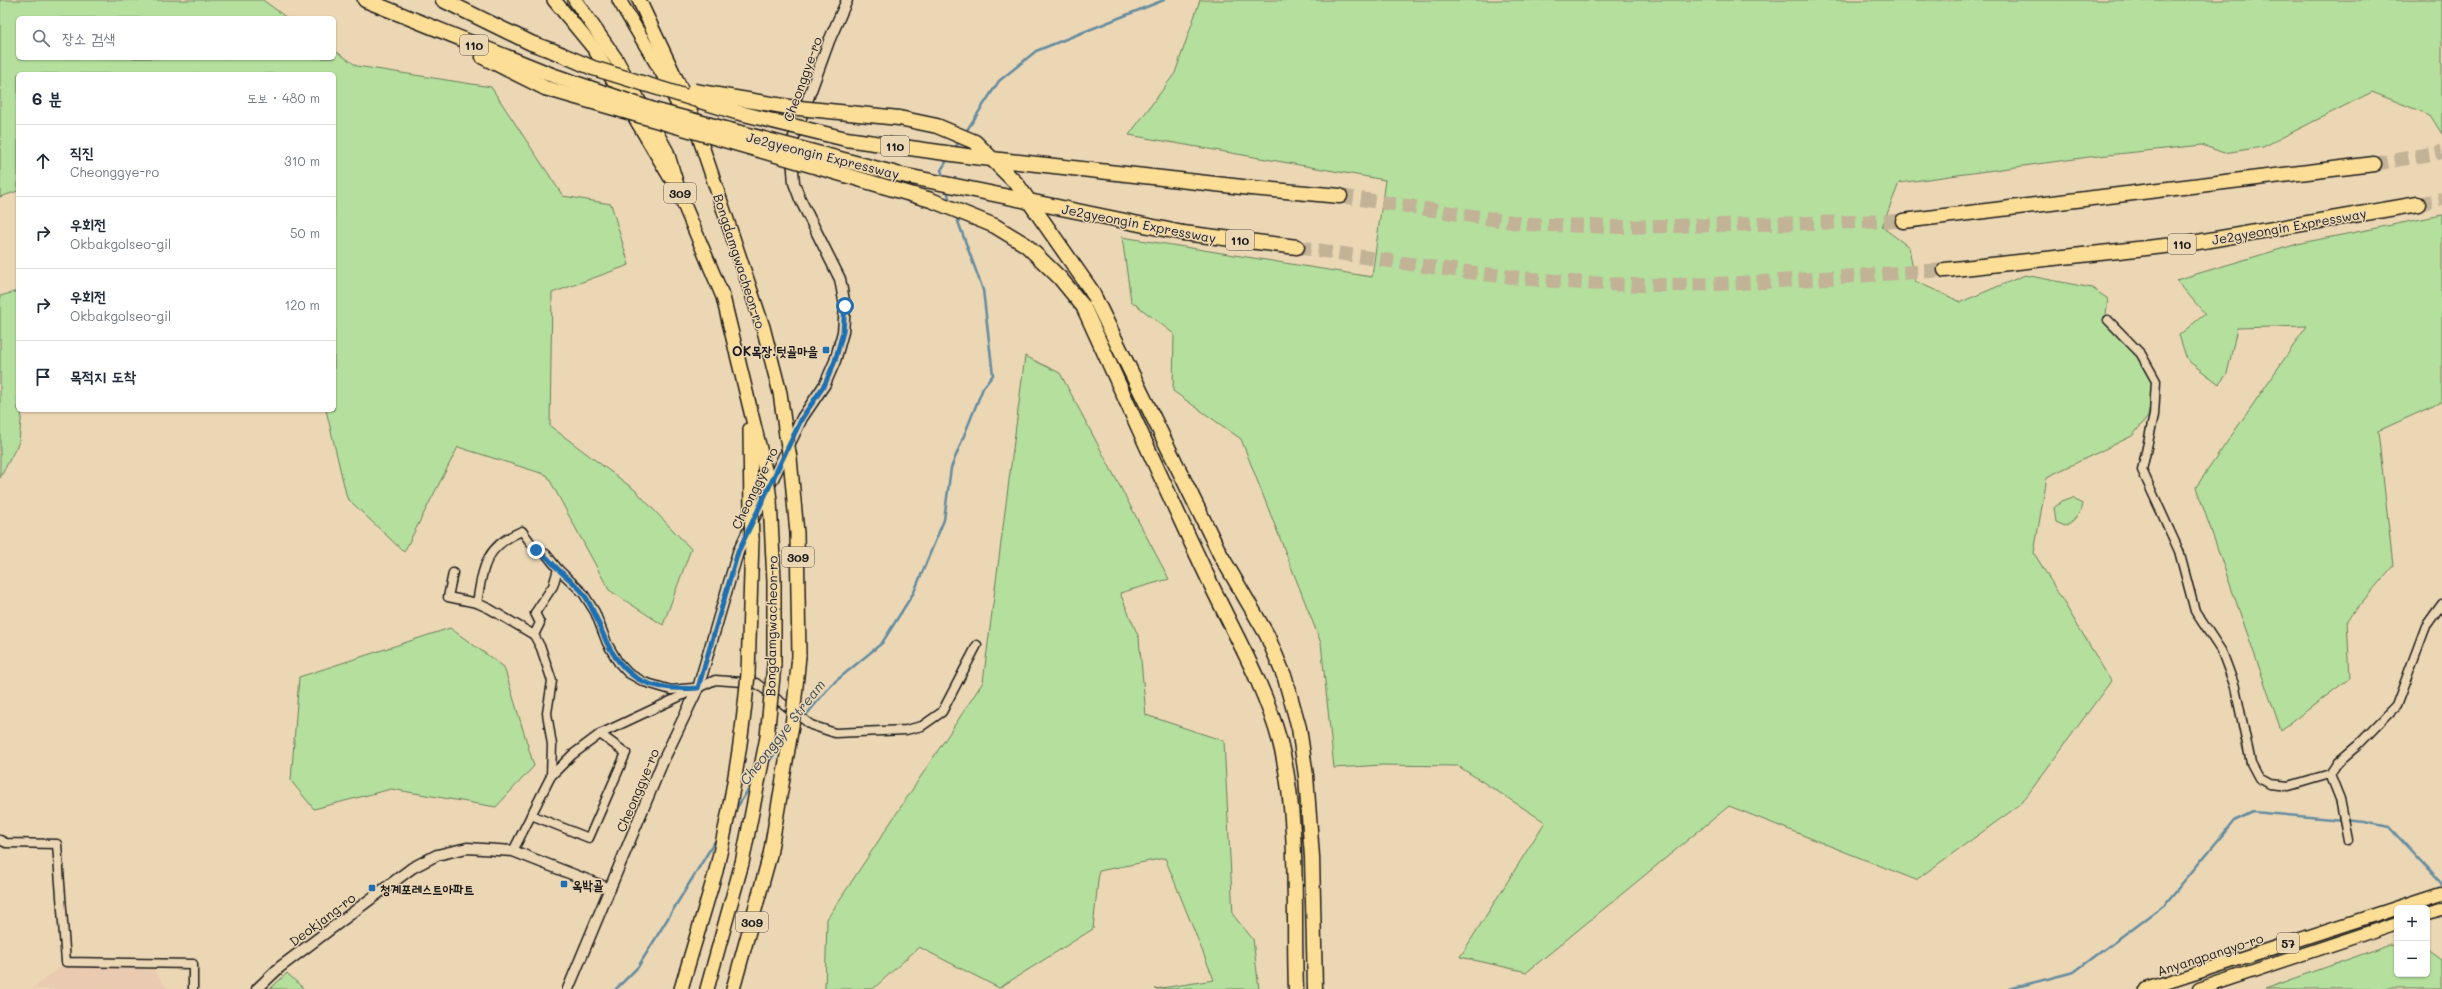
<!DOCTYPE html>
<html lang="ko">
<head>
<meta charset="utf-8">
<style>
  body { margin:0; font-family:Mali,"Poor Story",sans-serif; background:#f2f2f3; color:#1f2937 }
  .controls { position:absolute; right:12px; bottom:12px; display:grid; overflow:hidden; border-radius:6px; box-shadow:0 1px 3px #0004 }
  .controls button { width:36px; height:36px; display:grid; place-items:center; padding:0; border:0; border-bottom:1px solid #e0e1e3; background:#fff; color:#1f2937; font:20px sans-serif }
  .stop { position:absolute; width:12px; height:12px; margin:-9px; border:3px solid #1f6fb2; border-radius:50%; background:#fff }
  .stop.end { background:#1f6fb2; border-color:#fff; box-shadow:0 1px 4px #0008 }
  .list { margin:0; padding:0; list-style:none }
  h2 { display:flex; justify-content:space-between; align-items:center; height:52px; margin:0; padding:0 16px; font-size:17px }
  h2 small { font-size:13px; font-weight:400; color:#747a83 }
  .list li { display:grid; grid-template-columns:26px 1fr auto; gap:12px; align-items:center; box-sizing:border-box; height:72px; padding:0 16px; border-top:1px solid #e0e1e3 }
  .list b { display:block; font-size:15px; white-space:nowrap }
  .list p { margin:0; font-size:13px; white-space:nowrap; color:#747a83 }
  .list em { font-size:13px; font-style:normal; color:#747a83 }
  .icon { flex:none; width:22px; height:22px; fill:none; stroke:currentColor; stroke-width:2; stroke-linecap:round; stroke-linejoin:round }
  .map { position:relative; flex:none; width:2442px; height:989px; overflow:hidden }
  .search { position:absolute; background:#fff; box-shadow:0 1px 3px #0004; left:16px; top:16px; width:320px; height:44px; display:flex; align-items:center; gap:10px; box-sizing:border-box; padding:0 14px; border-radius:6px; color:#747a83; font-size:15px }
  .panel { position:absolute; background:#fff; box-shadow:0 1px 3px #0004; left:16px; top:72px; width:320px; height:340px; border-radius:6px }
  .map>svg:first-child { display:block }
  .built { fill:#eacab0 }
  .green { fill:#b4df9d; stroke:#687e5c }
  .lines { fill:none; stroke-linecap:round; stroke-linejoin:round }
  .stream { stroke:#648c9f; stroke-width:2.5 }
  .motorway-tunnel { stroke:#c2b296; stroke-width:14; stroke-dasharray:14 7; stroke-linecap:butt }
  .minor-casing { stroke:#1c1c1c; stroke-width:11 }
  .tertiary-casing { stroke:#1c1c1c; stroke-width:13 }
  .primary-casing { stroke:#1c1c1c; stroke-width:15 }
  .trunk-casing { stroke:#1c1c1c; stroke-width:16 }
  .motorway-casing { stroke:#1c1c1c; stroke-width:17 }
  .minor { stroke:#ecd7b5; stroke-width:8 }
  .tertiary { stroke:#ecd7b5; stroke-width:10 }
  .primary { stroke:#fcde96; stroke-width:12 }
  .trunk { stroke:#fcde96; stroke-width:13 }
  .motorway { stroke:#fcde96; stroke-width:14 }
  .trunk-bridge-casing { stroke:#1c1c1c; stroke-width:16; stroke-linecap:butt }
  .motorway-bridge-casing { stroke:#1c1c1c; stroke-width:17; stroke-linecap:butt }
  .trunk-bridge { stroke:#fcde96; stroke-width:13 }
  .motorway-bridge { stroke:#fcde96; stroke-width:14 }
  .route { stroke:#1f6fb2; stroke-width:5 }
  .poi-dot { fill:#1f6fb2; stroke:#ecd7b5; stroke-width:1.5 }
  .labels { text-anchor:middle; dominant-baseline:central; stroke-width:3; stroke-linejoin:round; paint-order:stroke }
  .shield { fill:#ecd7b5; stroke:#5a544a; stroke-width:1 }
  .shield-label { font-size:12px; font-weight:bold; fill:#1c1c1c }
  .street-label { font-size:13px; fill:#1c1c1c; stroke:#ecd7b5 }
  .poi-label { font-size:13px; font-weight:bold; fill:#1c1c1c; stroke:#ecd7b5; text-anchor:start }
  .water-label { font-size:14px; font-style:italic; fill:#3a4a52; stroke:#ecd7b5 }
</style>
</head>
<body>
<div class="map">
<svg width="2442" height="989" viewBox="0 0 2442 989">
  <rect width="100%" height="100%" fill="#ecd7b5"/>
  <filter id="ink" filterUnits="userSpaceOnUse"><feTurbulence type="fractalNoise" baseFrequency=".025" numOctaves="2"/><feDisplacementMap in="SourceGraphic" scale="8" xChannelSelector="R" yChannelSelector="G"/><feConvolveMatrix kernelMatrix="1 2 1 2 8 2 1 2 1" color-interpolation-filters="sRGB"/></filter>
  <g filter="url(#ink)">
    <polygon class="built" points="62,966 151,967 168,989 32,989"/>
    <g class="green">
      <polygon points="0,0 263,0 287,18 18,18 18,58 334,58 334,50 357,66 491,87 563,196 611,204 629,265 552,293 550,426 635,490 691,549 663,625 609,590 547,475 458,447 404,552 347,498 326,410 334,410 334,74 18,74 18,191 0,197"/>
      <polygon points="1200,0 2442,0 2442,134 2430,115 2372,92 2263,147 2224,153 2202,145 2089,157 1899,183 1882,227 1909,247 1915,281 1961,302 2025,275 2092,288 2108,299 2106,314 2141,349 2155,376 2148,417 2132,436 2047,477 2034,553 2111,681 2021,804 1916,880 1729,806 1527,972 1460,957 1545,822 1458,766 1382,765 1334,768 1321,643 1241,439 1173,391 1174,334 1131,301 1122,237 1372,277 1385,180 1129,135 1175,73"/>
      <polygon points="2442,215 2442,402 2378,431 2393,566 2347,620 2350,678 2281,730 2196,487 2307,326 2237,328 2227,374 2219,384 2187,360 2179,335 2205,314 2176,280 2301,243"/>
      <polygon points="18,291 18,410 22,410 19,442 0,478 0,296"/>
      <polygon points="1025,356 1060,373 1169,579 1120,593 1139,638 1146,715 1224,741 1233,915 1253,939 1259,989 1155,989 1214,980 1165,858 1099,871 1093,929 999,988 919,947 873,989 825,989 827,919 983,682"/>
      <path d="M2073 497 2082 504C2080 515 2075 520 2065 526L2056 522 2054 508 2062 501Z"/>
      <polygon points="450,628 504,667 534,766 496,807 391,789 314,809 291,781 299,677"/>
      <polygon points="2391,944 2397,945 2397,974 2427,974 2427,949 2442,960 2442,989 2265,989"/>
      <polygon points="287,973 304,989 270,989"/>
    </g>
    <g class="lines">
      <g class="stream">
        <polyline points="965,133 999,81 1036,51 1164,0"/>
        <polyline points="954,150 960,140"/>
        <polyline points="944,179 941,170 948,159"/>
        <polyline points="947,190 950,202"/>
        <polyline points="798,725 831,685 882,643 914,592 944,520 951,468 983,388 993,375 983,290 956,216"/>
        <polyline points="767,764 783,743"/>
        <polyline points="734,812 752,784"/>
        <polyline points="616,989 638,967 717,838"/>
        <polyline points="2009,989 2074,972 2165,904 2234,821 2253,812 2365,822 2389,827 2442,884"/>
      </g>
      <g class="motorway-tunnel">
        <polyline points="2374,164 2442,152"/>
        <polyline points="1340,196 1525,224 1623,227 1903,221"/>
        <polyline points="2418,204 2442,199"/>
        <path d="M1297 247C1393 261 1489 278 1586 283 1705 290 1826 277 1945 270"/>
      </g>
      <defs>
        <g id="minor">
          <polyline points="2108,320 2141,354 2156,381 2154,415 2142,470 2179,551 2195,611 2222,652 2228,668 2235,687 2251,763 2259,778 2270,784 2289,786 2330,774 2338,762 2358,745 2396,706 2426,626 2442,604"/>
          <polyline points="453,573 448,597 477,603 490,609 534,635 541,648 552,681 547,713 552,745 551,776"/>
          <path d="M477 603C483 567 485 546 522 531L536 550 546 554 558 569 583 593 595 612 607 643 618 662 628 673 644 682 671 690 693 688"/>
          <polyline points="534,635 540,623 535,613 553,586 558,569"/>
          <polyline points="2330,774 2340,799 2348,840"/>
          <polyline points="531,815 589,838 626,753 600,734"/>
          <polyline points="0,840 6,843 57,844 66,962 193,964 193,989"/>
          <polyline points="513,851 551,776 572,755 600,734 715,680 756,683 811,725 835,733 906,730 922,726 942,712 977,645"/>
        </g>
        <g id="tertiary">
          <polyline points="257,989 280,967 412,868 437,855 467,848 513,851 610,889"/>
          <polyline points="568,989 663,761 698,688 738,552 802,418 825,384 835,361 843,332 845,306 840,279 800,199 794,183 791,145 829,41 847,0"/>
        </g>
        <g id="primary">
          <polyline points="2427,913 2442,909"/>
          <polyline points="2147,989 2442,893"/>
          <polyline points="2199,989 2397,923"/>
        </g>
        <g id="trunk">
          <polyline points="554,0 595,50 670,177"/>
          <polyline points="575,0 616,59 667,152 680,195 723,297 767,478"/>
          <polyline points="619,0 664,76 688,125"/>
          <polyline points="639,0 688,104 763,327 780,393 786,435"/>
          <polyline points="750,429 751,512"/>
          <polyline points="790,458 797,533 799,656"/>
          <polyline points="770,500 774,581 774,665"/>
          <polyline points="748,674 752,539"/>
          <polyline points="681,989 716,871"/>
          <polyline points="707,989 742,863"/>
          <polyline points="733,989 770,855"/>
        </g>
        <g id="motorway">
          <polyline points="365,0 549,74"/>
          <polyline points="443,0 531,43 561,54"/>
          <polyline points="483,57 545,88"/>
          <polyline points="1251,188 1340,196"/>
          <polyline points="1903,221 2374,164"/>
          <polyline points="1183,233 1297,247"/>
          <polyline points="1945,270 2192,243 2418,204"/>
          <polyline points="1091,290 1220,554 1267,635 1285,678 1299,728 1306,776 1312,857 1315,989"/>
          <path d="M1083 306C1125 397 1165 488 1208 578 1233 632 1264 683 1280 742 1300 820 1293 909 1296 989"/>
        </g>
      </defs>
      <use href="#minor" class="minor-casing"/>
      <use href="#tertiary" class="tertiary-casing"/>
      <use href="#primary" class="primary-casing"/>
      <use href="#trunk" class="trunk-casing"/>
      <use href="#motorway" class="motorway-casing"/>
      <use href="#minor" class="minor"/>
      <use href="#tertiary" class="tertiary"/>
      <use href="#primary" class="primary"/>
      <use href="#trunk" class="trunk"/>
      <use href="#motorway" class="motorway"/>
      <defs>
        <g id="trunk-bridge">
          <polyline points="786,435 790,458"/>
          <polyline points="767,478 770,500"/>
          <polyline points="751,512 752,539"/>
          <polyline points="770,855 792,726 799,656"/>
          <polyline points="742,863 767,737 774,665"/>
          <path d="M716 871C732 803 742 743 748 674"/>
        </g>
        <g id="motorway-bridge">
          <polyline points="551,50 593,68 736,112 846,139 974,157 1251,188"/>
          <polyline points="549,74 657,111 897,174 1183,233"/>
          <polyline points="545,88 931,200 995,226 1026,245 1060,278 1083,306"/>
          <polyline points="694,91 789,107 899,118 937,126 975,142 1017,184 1091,290"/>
        </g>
      </defs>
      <use href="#trunk-bridge" class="trunk-bridge-casing"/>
      <use href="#motorway-bridge" class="motorway-bridge-casing"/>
      <use href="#trunk-bridge" class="trunk-bridge"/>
      <use href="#motorway-bridge" class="motorway-bridge"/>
    </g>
  </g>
  <g class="lines" filter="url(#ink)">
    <path class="route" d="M536 550C547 555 550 562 559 570 567 578 576 584 583 593 594 608 599 626 607 643 628 684 655 691 698 688L738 552 802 418 825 384 835 361 843 332 845 306"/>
  </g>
  <g class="poi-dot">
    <rect x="822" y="346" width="8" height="8" rx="2"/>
    <rect x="560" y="880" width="8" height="8" rx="2"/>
    <rect x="368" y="884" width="8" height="8" rx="2"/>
  </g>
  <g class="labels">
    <g class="shield">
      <rect x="460" y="35" width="28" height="20" rx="3"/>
      <rect x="881" y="136" width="28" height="20" rx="3"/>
      <rect x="664" y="183" width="32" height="20" rx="3"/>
      <rect x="1226" y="230" width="28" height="20" rx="3"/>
      <rect x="2168" y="234" width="28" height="20" rx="3"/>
      <rect x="782" y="547" width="32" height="20" rx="3"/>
      <rect x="736" y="912" width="32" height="20" rx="3"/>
      <rect x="2277" y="933" width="22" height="20" rx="3"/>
    </g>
    <g class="shield-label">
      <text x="474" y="45">110</text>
      <text x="895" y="146">110</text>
      <text x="680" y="193">309</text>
      <text x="1240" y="240">110</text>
      <text x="2182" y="244">110</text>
      <text x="798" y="557">309</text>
      <text x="752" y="922">309</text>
      <text x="2288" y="943">57</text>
    </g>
    <g class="street-label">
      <text transform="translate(802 79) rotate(-70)">Cheonggye-ro</text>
      <text transform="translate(823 155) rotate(14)">Je2gyeongin Expressway</text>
      <text transform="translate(1139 223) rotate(11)">Je2gyeongin Expressway</text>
      <text transform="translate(2289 226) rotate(-10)">Je2gyeongin Expressway</text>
      <text transform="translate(740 261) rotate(72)">Bongdamgwacheon-ro</text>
      <text transform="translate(754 488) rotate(-64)">Cheonggye-ro</text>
      <text transform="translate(771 626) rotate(-89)">Bongdamgwacheon-ro</text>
      <text transform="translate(637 790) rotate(-67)">Cheonggye-ro</text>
      <text transform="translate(322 919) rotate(-37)">Deokjang-ro</text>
      <text transform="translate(2210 954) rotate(-18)">Anyangpangyo-ro</text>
    </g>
    <g class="poi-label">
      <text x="818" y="350" text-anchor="end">OK목장.텃골마을</text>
      <text x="572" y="884">옥박골</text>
      <text x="380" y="888">청계포레스트아파트</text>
    </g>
    <g class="water-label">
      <text transform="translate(782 732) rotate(-52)">Cheonggye Stream</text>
    </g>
  </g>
</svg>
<div class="controls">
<button>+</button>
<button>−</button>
</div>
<div class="stop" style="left:845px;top:306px"></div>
<div class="stop end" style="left:536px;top:550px"></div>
<div class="search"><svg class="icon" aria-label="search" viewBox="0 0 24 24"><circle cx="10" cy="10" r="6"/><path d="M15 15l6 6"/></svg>장소 검색</div>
<section class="panel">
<h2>6 분<small>도보 · 480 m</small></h2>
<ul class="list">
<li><svg class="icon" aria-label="ahead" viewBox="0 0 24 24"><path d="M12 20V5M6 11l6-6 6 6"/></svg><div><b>직진</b><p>Cheonggye-ro</p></div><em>310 m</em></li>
<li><svg class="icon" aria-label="right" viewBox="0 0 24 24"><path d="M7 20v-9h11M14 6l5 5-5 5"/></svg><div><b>우회전</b><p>Okbakgolseo-gil</p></div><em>50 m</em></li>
<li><svg class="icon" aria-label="right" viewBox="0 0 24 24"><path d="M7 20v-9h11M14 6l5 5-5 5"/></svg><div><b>우회전</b><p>Okbakgolseo-gil</p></div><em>120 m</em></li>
<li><svg class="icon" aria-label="arrive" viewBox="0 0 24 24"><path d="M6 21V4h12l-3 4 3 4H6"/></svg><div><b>목적지 도착</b></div></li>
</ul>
</section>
</div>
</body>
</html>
